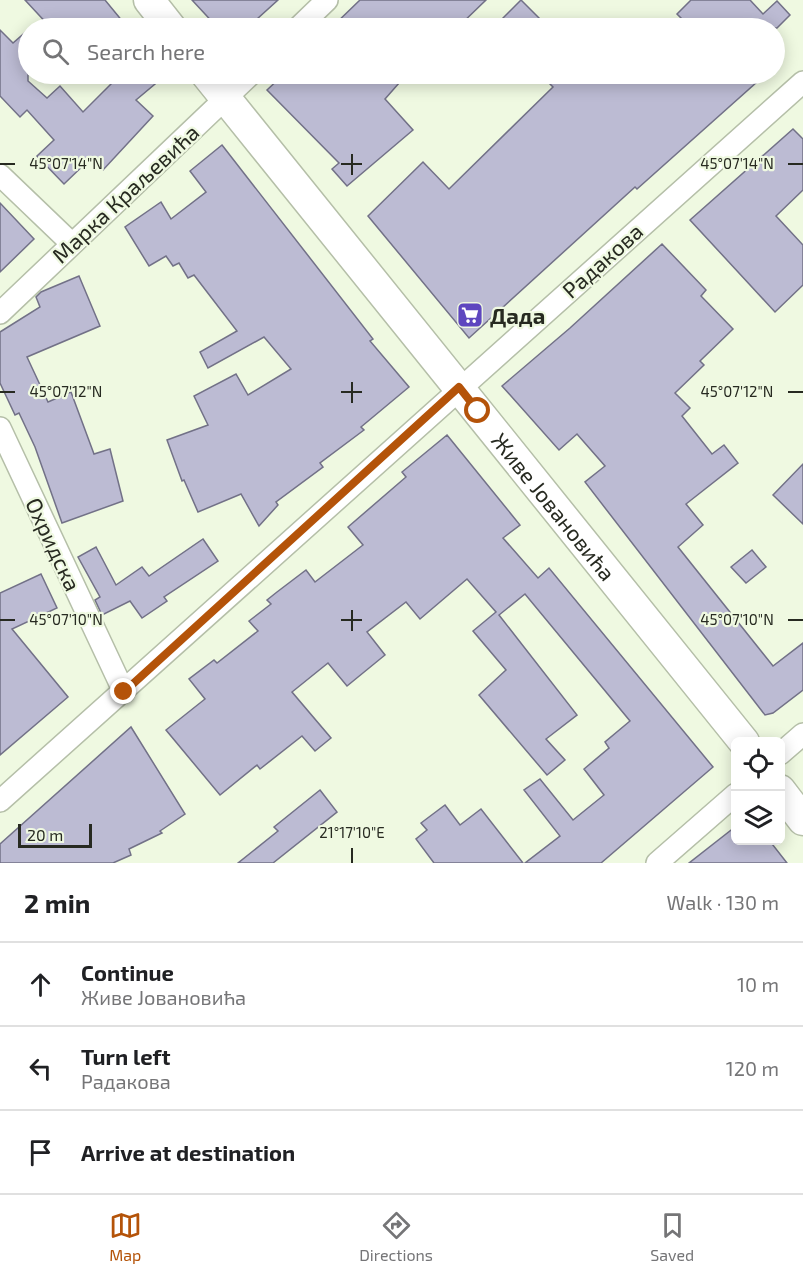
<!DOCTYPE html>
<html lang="en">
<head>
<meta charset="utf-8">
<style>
  body { margin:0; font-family:"Exo 2",sans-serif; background:#f2f2f2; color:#202124 }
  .controls { position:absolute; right:18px; bottom:18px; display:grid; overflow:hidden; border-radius:9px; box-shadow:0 3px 15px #0003 }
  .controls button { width:54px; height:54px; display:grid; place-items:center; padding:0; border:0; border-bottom:2px solid #e0e0e0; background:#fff; color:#202124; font:30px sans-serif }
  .scale { position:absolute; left:18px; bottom:15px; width:74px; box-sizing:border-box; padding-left:6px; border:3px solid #272a21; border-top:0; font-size:16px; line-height:21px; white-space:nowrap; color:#272a21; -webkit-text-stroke:4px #eff9e1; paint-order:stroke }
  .stop { position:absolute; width:18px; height:18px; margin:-14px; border:4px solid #b45309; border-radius:50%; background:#fff }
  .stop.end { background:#b45309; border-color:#fff; box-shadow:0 2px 6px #0008 }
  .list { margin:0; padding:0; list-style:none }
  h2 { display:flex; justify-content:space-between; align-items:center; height:78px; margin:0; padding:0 24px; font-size:26px }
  h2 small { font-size:20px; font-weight:400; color:#757577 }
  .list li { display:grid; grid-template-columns:39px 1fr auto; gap:18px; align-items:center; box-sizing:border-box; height:84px; padding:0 24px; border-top:2px solid #e0e0e0 }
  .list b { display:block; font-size:22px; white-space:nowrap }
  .list p { margin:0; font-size:20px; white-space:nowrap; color:#757577 }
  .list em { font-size:20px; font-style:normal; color:#757577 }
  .icon { flex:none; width:33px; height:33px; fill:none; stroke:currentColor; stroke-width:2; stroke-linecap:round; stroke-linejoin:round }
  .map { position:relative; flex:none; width:803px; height:863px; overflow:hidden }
  .search { position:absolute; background:#fff; box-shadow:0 3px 15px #0003; left:18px; right:18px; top:18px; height:66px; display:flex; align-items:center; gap:15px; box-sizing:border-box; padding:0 21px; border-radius:33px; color:#757577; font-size:22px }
  .sheet { height:330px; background:#fff }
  nav { display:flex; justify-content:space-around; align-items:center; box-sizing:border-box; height:84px; border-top:2px solid #e0e0e0; background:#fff; font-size:16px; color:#757577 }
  nav a { display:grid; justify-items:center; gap:3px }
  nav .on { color:#b45309 }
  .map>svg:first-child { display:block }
  .building { fill:#bcbbd3; stroke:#727187; stroke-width:1.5 }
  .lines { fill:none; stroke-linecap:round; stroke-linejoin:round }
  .street-casing { stroke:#b5bfa8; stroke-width:24 }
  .secondary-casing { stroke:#b5bfa8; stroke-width:33 }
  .street { stroke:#fff; stroke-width:21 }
  .secondary { stroke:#fff; stroke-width:30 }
  .route { stroke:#b45309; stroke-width:8 }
  .ticks { fill:none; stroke:#272a21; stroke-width:2 }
  .labels { text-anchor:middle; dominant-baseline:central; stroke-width:4.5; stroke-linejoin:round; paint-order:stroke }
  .street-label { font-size:22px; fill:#272a21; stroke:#eff9e1 }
  .poi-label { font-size:22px; font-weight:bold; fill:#272a21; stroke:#eff9e1; text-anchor:start }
  .ticks-label { font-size:15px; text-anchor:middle; fill:#272a21; stroke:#eff9e1; stroke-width:4.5; stroke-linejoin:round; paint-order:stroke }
</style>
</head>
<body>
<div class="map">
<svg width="803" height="863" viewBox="0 0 803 863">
  <rect width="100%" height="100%" fill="#eff9e1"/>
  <g class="building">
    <polygon points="25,0 105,0 128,28 51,28"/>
    <polygon points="192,0 278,0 247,28 218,28"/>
    <polygon points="360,0 486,0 457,28 331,28"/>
    <polygon points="521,0 549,28 493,28"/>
    <polygon points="691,0 750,0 763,14 777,1 790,15 777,28 691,28 677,14"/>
    <polygon points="0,30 13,43 28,30 28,81 47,98 60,86 83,112 121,74 167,74 136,100 153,116 103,170 91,158 64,184 37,156 54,140 27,110 20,117 0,96"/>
    <polygon points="284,74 407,74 385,99 413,130 347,186 332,169 339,163 267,90"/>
    <polygon points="540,74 766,74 637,189 635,187 469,338 368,216 423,162 449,189 553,87"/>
    <polygon points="793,129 803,139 803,190 776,216 803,245 803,285 775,312 690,220"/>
    <polygon points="222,145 373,339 370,341 409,387 361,427 364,430 320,463 323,467 276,502 278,505 259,526 241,494 198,512 184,480 182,481 167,440 208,425 194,396 236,374 248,395 291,369 264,337 208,368 200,352 237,331 194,275 188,278 179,263 173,266 166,256 149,266 125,227 161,202 171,219 206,192 190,171"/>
    <polygon points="0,203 34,239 0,272"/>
    <polygon points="662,244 706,290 701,296 733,329 700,361 704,365 675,393 690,408 682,416 712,454 724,445 738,463 686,504 703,525 678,547 773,666 803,643 803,690 773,713 765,715 585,482 605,466 577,434 559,450 502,386 570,328"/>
    <polygon points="79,276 100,326 27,357 48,402 71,392 94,454 110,449 123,501 62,523 35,447 19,413 15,415 0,383 0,332 40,307 36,297 41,292"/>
    <polygon points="447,435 520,525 503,538 538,578 549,568 713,767 601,863 525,863 560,836 524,790 540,779 573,820 604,795 584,769 609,748 605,742 630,721 525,594 499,615 577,715 546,739 565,760 547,775 479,695 506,670 473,631 496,612 467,579 420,619 406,602 367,632 385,655 347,686 328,663 292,692 331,738 315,751 302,736 260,769 257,765 220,795 166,730 205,699 189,679 214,660 217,663 258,631 249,621 271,604 267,600 277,592 306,570 315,582 363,545 348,527 406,477 402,472"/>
    <polygon points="803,464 803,524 773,495"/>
    <polygon points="203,539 218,561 164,597 167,601 142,618 130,601 102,615 95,600 100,597 78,557 96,547 116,585 142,567 149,576"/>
    <polygon points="752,550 766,567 746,583 731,567"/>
    <polygon points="41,574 57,608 12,629 68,697 0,755 0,593"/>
    <polygon points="131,727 185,814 160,831 162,833 129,849 131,855 113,863 0,863 0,844"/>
    <polygon points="320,790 337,812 273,863 238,863 278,831 274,827"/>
    <polygon points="445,805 460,825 481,809 523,863 434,863 416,839 427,830 421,823"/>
    <polygon points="735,827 735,840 769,840 787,863 689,863"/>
  </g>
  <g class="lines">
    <defs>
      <g id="street">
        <polyline points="298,28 327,0"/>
        <polyline points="0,175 71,243"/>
        <polyline points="0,313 251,74"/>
        <polyline points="0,428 124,692"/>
        <polyline points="780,754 803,734"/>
        <polyline points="0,801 803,82"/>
        <polyline points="657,863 736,794"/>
      </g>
      <g id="secondary">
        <polyline points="149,0 171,28"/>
        <path id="s1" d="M206 74 744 742"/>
        <polyline points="780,790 803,820"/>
      </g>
    </defs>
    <use href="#street" class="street-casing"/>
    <use href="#secondary" class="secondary-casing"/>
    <use href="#street" class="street"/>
    <use href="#secondary" class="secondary"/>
  </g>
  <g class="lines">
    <polyline class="route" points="124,692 459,387 478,411"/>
  </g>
  <path class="ticks" d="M352 154V175M0 164H15M341 164H362M788 164H803M352 382V403M0 392H15M341 392H362M788 392H803M352 610V631M0 620H15M341 620H362M788 620H803M352 848V863"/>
  <defs>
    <symbol id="supermarket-square" viewBox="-11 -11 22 22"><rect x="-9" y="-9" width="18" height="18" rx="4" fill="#5e46bf" stroke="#eff9e1"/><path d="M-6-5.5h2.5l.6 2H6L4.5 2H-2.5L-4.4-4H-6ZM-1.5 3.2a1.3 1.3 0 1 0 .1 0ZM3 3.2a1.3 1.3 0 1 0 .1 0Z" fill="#fff"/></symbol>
  </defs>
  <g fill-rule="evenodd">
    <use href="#supermarket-square" x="455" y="300" width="30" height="30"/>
  </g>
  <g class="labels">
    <g class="street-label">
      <text transform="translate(125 193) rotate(-43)">Марка Краљевића</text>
      <text transform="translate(602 260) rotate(-42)">Радакова</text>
      <text stroke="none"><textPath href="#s1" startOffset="555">Живе Јовановића</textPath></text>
      <text transform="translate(54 544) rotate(65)">Охридска</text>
    </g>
    <g class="poi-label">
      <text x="490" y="315">Дада</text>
    </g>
  </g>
  <g class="ticks-label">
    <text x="66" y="169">45°07'14"N</text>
    <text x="737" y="169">45°07'14"N</text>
    <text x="66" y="397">45°07'12"N</text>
    <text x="737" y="397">45°07'12"N</text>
    <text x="66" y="625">45°07'10"N</text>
    <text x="737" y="625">45°07'10"N</text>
    <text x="352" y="838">21°17'10"E</text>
  </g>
</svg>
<div class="controls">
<button><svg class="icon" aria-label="locate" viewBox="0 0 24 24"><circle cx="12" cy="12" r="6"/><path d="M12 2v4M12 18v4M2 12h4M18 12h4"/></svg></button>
<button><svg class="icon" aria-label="layers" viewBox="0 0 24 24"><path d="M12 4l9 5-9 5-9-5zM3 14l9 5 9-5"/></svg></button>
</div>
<div class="scale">20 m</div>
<div class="stop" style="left:478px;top:411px"></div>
<div class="stop end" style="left:124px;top:692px"></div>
<div class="search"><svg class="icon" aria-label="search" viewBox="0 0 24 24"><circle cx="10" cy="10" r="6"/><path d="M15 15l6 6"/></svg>Search here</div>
</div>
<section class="sheet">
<h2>2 min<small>Walk · 130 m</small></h2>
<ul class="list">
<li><svg class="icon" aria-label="ahead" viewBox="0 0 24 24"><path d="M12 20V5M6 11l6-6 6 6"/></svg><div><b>Continue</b><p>Живе Јовановића</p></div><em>10 m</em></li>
<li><svg class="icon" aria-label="left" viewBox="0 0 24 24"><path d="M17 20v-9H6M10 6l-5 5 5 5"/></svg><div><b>Turn left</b><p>Радакова</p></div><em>120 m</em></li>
<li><svg class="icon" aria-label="arrive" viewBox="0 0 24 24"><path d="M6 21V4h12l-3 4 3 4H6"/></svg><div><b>Arrive at destination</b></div></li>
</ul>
</section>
<nav>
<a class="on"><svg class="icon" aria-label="map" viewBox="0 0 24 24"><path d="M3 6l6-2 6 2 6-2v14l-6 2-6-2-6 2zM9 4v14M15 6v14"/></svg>Map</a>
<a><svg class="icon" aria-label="directions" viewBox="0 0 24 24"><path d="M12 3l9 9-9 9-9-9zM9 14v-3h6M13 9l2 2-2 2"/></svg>Directions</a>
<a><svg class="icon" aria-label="saved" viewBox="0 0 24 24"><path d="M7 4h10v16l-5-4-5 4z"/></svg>Saved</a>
</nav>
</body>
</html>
